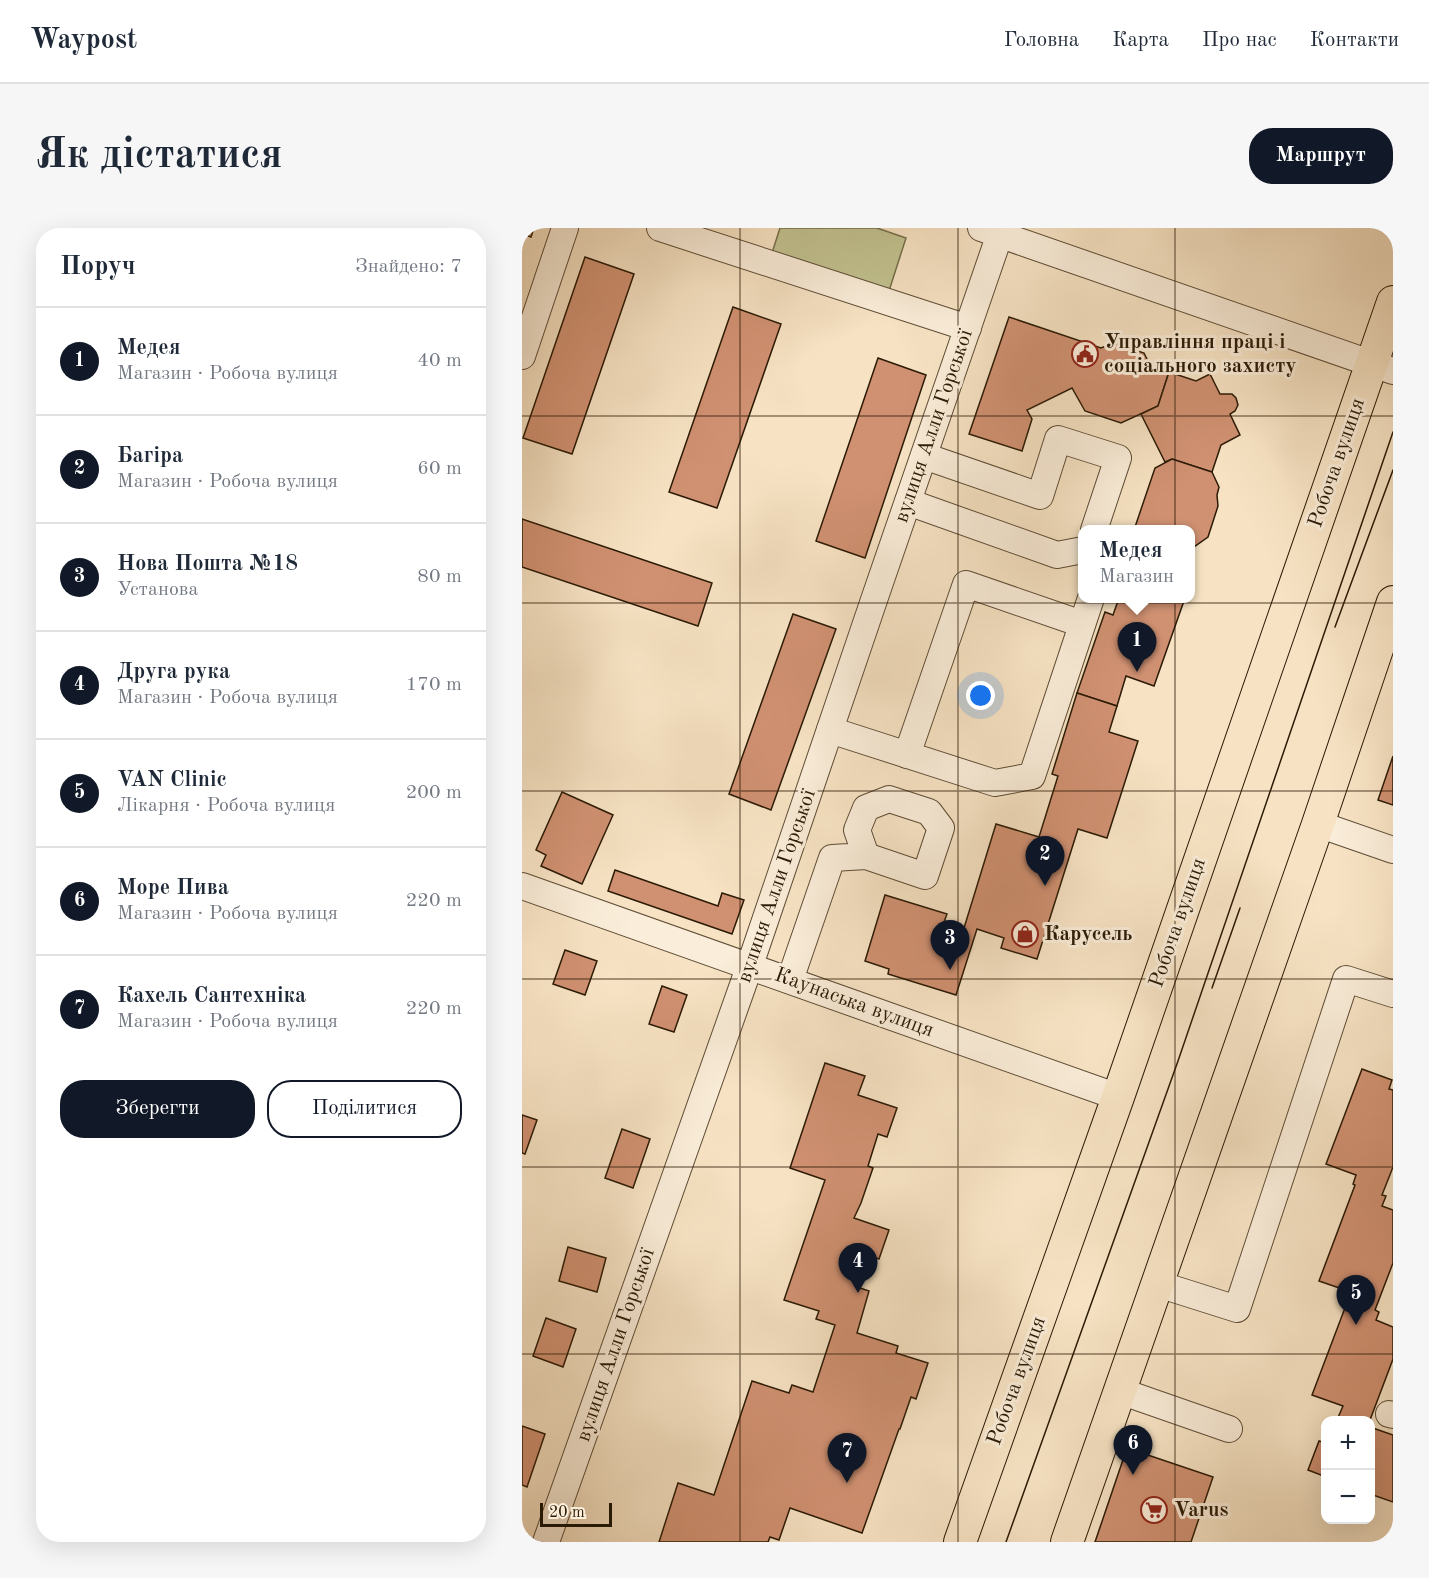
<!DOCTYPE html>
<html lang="uk">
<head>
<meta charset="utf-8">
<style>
  body { margin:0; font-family:"Old Standard TT",serif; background:#f6f6f7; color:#1f2937 }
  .controls { position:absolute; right:18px; bottom:18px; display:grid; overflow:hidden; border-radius:12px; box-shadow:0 6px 24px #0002 }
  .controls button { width:54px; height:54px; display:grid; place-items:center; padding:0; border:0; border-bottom:2px solid #e0e1e3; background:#fff; color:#1f2937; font:30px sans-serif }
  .scale { position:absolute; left:18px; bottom:15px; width:72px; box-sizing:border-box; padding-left:6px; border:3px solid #2b1a05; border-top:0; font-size:16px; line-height:21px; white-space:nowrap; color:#2b1a05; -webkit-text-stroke:4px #faedd9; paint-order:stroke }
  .you { position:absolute; left:459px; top:468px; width:21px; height:21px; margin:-15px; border:4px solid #fff; border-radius:50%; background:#1a73e8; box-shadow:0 0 0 9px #1a73e833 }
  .badge { display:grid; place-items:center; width:39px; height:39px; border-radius:50%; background:#111827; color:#fff; font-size:20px; font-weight:700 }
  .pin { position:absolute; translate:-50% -50px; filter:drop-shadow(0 2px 3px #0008) }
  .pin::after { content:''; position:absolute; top:32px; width:21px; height:18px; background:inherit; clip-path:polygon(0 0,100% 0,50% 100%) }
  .popup { position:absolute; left:556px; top:297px; width:117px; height:78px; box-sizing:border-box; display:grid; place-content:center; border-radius:12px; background:#fff; filter:drop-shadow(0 2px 4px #0005); font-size:20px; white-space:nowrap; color:#747a83 }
  .popup b { font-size:22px; color:#1f2937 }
  .popup::after { content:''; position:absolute; left:50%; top:100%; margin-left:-12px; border:12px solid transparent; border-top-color:#fff }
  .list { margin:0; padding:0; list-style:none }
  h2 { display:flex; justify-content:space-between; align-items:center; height:78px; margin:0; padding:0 24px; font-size:26px }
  h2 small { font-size:20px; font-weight:400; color:#747a83 }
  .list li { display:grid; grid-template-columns:39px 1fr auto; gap:18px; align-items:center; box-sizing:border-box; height:108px; padding:0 24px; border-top:2px solid #e0e1e3 }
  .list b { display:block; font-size:22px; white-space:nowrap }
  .list p { margin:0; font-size:20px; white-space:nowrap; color:#747a83 }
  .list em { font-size:20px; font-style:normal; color:#747a83 }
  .actions { display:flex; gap:12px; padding:18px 24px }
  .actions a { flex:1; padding:14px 0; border:2px solid #111827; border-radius:24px; text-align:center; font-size:21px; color:#111827 }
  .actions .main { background:#111827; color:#fff }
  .map { position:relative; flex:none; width:871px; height:1314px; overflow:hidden; border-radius:24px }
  header { display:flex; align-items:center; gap:36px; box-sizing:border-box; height:84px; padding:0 30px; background:#fff; border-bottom:2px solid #e0e1e3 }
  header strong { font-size:28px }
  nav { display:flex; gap:33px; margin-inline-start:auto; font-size:21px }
  .intro { display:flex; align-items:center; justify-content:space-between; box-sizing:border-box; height:144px; padding:0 36px }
  h1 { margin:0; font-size:42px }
  .button { padding:15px 27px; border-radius:24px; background:#111827; color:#fff; font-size:21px; font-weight:700 }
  main { display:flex; gap:36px; padding:0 36px }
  aside { flex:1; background:#fff; border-radius:24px; box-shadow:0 6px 24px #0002 }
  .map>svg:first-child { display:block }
  .pitch { fill:#c2c290; stroke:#766e4a; stroke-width:1.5 }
  .building { fill:#d09172; stroke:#2b1a05; stroke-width:1.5 }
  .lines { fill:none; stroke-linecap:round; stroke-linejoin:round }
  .minor-casing { stroke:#5e4c35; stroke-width:28 }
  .major-casing { stroke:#2b1a05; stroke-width:34 }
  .minor { stroke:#faedd9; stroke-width:26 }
  .major { stroke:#f7e3c4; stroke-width:32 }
  .tram { stroke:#2b1a05; stroke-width:1.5 }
  .grid { fill:none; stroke:#2b1a05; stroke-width:1.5; stroke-opacity:0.55 }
  .labels { text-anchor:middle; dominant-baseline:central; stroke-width:6; stroke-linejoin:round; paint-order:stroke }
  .poi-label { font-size:21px; font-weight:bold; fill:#2b1a05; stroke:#faedd9; text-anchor:start }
  .street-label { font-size:21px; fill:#2b1a05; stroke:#faedd9 }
</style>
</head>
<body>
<header>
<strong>Waypost</strong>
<nav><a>Головна</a><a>Карта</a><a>Про нас</a><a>Контакти</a></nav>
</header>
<div class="intro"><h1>Як дістатися</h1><a class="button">Маршрут</a></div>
<main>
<aside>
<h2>Поруч<small>Знайдено: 7</small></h2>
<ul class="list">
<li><span class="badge">1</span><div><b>Медея</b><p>Магазин · Робоча вулиця</p></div><em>40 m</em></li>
<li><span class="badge">2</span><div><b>Багіра</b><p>Магазин · Робоча вулиця</p></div><em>60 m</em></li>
<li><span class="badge">3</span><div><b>Нова Пошта №18</b><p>Установа</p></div><em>80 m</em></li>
<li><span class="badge">4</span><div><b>Друга рука</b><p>Магазин · Робоча вулиця</p></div><em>170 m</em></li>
<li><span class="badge">5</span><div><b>VAN Clinic</b><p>Лікарня · Робоча вулиця</p></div><em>200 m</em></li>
<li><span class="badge">6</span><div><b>Море Пива</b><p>Магазин · Робоча вулиця</p></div><em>220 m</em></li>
<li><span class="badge">7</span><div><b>Кахель Сантехніка</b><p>Магазин · Робоча вулиця</p></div><em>220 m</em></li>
</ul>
<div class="actions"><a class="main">Зберегти</a><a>Поділитися</a></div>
</aside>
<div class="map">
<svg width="871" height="1314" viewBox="0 0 871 1314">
  <rect width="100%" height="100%" fill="#f7e3c4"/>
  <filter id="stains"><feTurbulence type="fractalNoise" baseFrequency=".00333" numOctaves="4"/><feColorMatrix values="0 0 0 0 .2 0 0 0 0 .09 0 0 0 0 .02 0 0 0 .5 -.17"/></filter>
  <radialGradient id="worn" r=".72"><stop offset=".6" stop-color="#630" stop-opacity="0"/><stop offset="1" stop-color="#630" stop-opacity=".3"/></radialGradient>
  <polygon class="pitch" points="258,0 355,0 384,10 366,66 249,28"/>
  <g class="building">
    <polygon points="0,0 12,0 9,9 0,6"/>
    <polygon points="63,29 112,46 50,226 1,210"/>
    <polygon points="211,79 259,96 195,280 147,264"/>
    <polygon points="487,89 579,120 592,115 622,125 628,137 647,144 636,178 599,195 563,183 550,160 505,182 510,191 500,223 447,206"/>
    <polygon points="356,130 404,147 343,330 294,313"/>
    <polygon points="647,144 674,153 688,146 698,166 710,166 714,170 716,177 713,183 708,186 718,207 699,217 690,244 650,231 643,234 619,186 636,178"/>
    <polygon points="650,231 690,244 697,259 695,267 696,278 686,309 672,319 669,327 669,302 612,302 633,240"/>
    <polygon points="0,291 190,355 176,398 0,339"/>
    <polygon points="597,370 663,370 632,458 604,448 595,478 555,465 583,384 591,387"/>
    <polygon points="271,386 314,401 249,582 207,566"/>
    <polygon points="555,465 595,478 587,504 616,513 585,610 556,601 515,731 479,720 482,710 455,701 434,767 366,746 367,741 343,733 363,667 425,686 422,694 442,700 474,596 517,609 536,548 530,546"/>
    <polygon points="871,528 871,577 856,572"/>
    <polygon points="40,564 91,587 60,656 19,638 24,627 14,622"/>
    <polygon points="93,642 196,678 200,665 222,672 210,706 86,663"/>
    <polygon points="43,722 75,733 63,767 31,756"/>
    <polygon points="140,758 165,767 152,804 127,796"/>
    <polygon points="303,835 343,848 336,867 375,880 365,909 356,906 346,938 351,940 339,975 332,990 367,1002 357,1031 349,1028 338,1060 347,1063 335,1105 376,1118 374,1125 406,1135 394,1171 389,1169 378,1201 377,1201 340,1305 268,1280 257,1312 248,1309 246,1314 137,1314 156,1255 192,1267 230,1153 267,1165 270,1157 291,1164 313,1097 294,1091 297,1083 262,1072 303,952 268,940"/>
    <polygon points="840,841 870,852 867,861 871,862 871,939 860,967 864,968 860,978 871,982 871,1035 853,1082 857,1084 854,1092 871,1099 871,1131 848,1192 815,1192 821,1178 790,1167 829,1064 797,1053 833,957 831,956 834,947 804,936"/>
    <polygon points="0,887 15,892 3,926 0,925"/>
    <polygon points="100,901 128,911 111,960 83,950"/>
    <polygon points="46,1019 84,1030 75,1064 37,1053"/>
    <polygon points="24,1090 54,1101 41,1139 11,1128"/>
    <polygon points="0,1198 23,1206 5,1259 0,1257"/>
    <polygon points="848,1199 871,1207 871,1274 848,1266"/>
    <polygon points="797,1213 804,1215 804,1249 786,1242"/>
    <polygon points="605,1220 691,1249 669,1314 573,1314"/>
  </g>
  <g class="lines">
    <defs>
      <g id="minor">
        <polyline points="138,0 446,100"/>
        <polyline points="459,0 871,143"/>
        <polyline points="0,128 43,0"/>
        <polyline points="402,228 518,268 536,211 596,230 572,302"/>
        <polyline points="386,274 535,327 561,322"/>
        <polyline points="308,502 473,555 510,548 569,370"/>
        <polyline points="385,527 444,356 560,396"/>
        <polyline points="796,596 871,622"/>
        <polyline points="0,658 596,869"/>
        <polyline points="268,752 310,630 344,628 403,648 419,600 407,584 367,571 344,580 335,602 344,628"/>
        <polyline points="636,1056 715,1081 824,751 871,766"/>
        <polyline points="598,1163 707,1201"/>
        <polyline points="867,1186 871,1187"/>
        <polyline points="24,1314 228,737 353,369 480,0"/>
      </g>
      <g id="major">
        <polyline points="438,1314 596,869 871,74"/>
        <polyline points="545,1314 796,596 871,374"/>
      </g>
    </defs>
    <use href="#minor" class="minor-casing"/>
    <use href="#major" class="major-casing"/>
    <use href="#minor" class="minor"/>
    <use href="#major" class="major"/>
    <g class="tram">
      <polyline points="813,399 871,242"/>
      <polyline points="690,760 718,680"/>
      <polyline points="484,1314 656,833 871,204"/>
    </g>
  </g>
  <path class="grid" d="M218 0V1314M436 0V1314M653 0V1314M0 188H871M0 375H871M0 563H871M0 751H871M0 939H871M0 1126H871"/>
  <defs>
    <symbol id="civic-ring" viewBox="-11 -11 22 22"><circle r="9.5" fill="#faedd9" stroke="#8f2418" stroke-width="1.5"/><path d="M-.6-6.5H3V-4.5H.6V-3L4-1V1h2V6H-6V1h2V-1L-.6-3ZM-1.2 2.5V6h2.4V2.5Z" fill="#8f2418"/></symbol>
    <symbol id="shop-ring" viewBox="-11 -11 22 22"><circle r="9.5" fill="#faedd9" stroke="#8f2418" stroke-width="1.5"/><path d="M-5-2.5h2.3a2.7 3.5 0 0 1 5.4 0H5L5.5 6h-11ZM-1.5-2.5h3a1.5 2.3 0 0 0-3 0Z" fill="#8f2418"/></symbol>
    <symbol id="supermarket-ring" viewBox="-11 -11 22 22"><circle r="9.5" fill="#faedd9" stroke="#8f2418" stroke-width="1.5"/><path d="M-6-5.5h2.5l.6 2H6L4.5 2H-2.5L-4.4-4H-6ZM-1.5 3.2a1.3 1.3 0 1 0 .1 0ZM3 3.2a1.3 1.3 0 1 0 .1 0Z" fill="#8f2418"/></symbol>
  </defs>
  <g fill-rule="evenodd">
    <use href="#civic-ring" x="548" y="111" width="30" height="30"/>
    <use href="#shop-ring" x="488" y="691" width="30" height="30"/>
    <use href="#supermarket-ring" x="617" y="1267" width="30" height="30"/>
  </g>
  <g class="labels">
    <g class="poi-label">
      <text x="582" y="114">Управління праці і<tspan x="582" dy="24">соціального захисту</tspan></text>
      <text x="522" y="706">Карусель</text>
      <text x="652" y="1282">Varus</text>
    </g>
    <g class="street-label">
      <text transform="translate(412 198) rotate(-71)">вулиця Алли Горської</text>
      <text transform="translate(815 235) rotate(-71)">Робоча вулиця</text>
      <text transform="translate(255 658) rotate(-71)">вулиця Алли Горської</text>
      <text transform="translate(656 695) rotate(-71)">Робоча вулиця</text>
      <text transform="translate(332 775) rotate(20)">Каунаська вулиця</text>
      <text transform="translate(94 1117) rotate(-71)">вулиця Алли Горської</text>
      <text transform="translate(495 1153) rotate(-70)">Робоча вулиця</text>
    </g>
  </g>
  <rect width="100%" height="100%" filter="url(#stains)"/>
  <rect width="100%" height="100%" fill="url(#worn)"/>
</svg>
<div class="controls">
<button>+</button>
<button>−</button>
</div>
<div class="scale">20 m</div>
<div class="you"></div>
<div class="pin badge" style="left:615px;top:444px">1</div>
<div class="popup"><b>Медея</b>Магазин</div>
<div class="pin badge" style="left:523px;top:658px">2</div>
<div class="pin badge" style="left:428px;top:742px">3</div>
<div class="pin badge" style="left:336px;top:1065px">4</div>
<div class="pin badge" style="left:834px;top:1097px">5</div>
<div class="pin badge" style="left:611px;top:1247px">6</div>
<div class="pin badge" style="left:325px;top:1255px">7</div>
</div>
</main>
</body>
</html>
